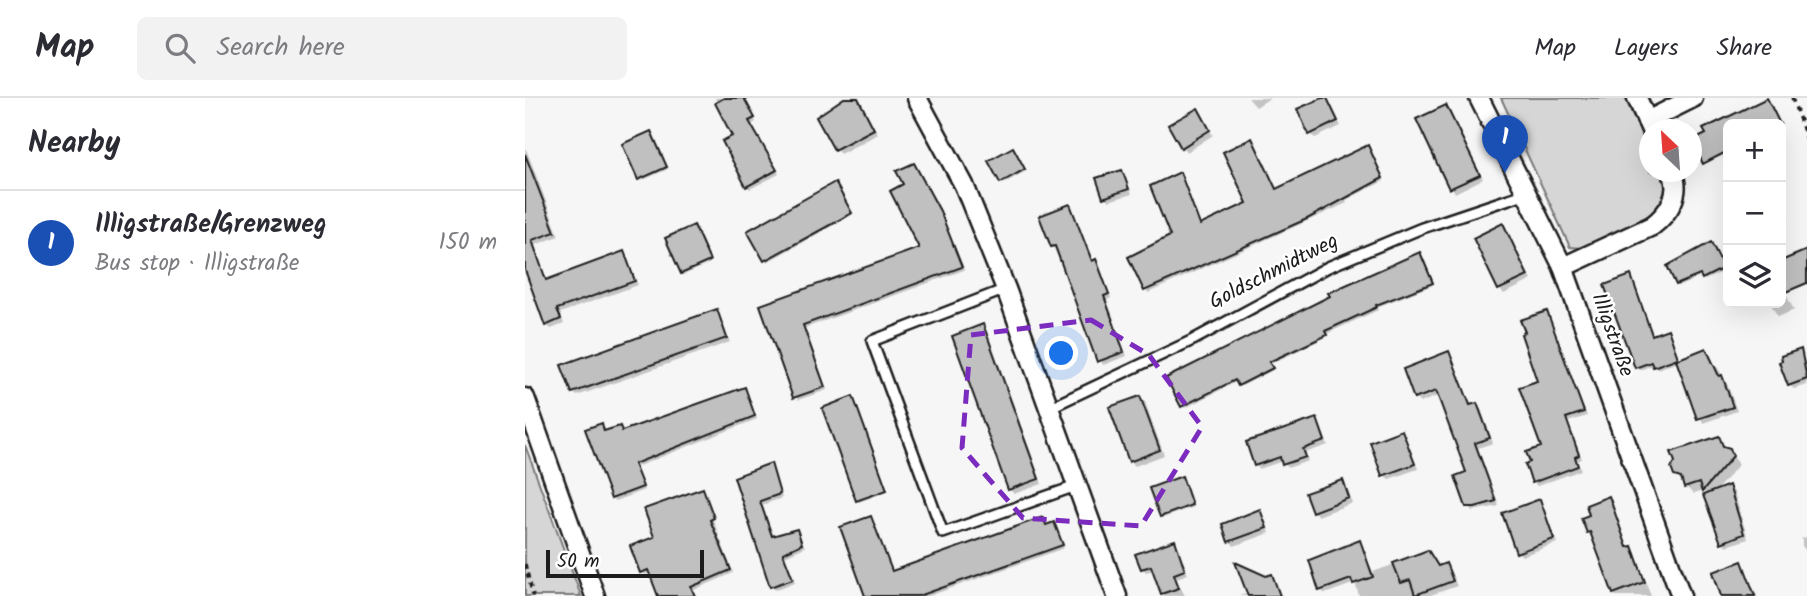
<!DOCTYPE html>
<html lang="en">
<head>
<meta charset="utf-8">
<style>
  body { margin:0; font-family:Kalam,sans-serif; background:#f2f2f3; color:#2b2b33 }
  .controls { position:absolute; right:21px; top:21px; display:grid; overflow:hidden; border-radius:10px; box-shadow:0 7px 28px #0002 }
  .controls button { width:63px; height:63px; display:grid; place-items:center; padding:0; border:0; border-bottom:2px solid #e1e1e2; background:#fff; color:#2b2b33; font:35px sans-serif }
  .compass { position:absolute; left:1114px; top:21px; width:63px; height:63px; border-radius:50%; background:#fff; box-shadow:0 7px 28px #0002; rotate:335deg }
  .scale { position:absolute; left:21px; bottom:18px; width:158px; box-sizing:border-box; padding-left:7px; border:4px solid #1c1c1c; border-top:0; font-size:19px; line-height:24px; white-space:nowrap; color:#1c1c1c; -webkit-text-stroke:5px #fff; paint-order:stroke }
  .you { position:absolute; left:537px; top:256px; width:24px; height:24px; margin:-18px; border:5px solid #fff; border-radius:50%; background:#1a73e8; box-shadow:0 0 0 10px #1a73e833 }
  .badge { display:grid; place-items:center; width:46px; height:46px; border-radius:50%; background:#7c3aed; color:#fff; font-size:23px; font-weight:700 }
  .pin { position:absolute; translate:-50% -58px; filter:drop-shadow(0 2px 4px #0008) }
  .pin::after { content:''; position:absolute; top:37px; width:24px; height:21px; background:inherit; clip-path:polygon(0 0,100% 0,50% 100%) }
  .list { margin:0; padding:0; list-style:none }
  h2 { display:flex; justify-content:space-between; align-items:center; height:91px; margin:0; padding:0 28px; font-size:30px }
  h2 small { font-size:23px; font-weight:400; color:#7c7c81 }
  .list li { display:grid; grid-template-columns:46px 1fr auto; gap:21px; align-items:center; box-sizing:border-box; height:105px; padding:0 28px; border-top:2px solid #e1e1e2 }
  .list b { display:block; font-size:26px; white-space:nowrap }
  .list p { margin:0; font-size:23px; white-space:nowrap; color:#7c7c81 }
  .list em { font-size:23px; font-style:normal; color:#7c7c81 }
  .icon { flex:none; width:38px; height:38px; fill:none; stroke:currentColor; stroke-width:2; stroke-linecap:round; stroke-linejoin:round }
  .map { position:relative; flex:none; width:1282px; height:498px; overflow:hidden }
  header { display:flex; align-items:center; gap:42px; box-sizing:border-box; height:98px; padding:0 35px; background:#fff; border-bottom:2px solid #e1e1e2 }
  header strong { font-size:33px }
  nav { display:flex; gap:38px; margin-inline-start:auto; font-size:24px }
  .search { width:490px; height:63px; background:#f2f2f3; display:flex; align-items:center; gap:18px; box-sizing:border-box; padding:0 24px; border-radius:10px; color:#7c7c81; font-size:26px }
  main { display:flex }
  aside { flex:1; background:#fff }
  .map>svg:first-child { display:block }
  .green { fill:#d6d6d6; stroke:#797979; stroke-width:2 }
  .shadow { fill:#0003 }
  .building { fill:#c0c0c0; stroke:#1c1c1c; stroke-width:2 }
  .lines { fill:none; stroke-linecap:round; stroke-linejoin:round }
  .service-casing { stroke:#1c1c1c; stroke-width:14 }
  .minor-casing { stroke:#1c1c1c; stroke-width:23 }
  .path { stroke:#1c1c1c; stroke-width:3.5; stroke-dasharray:5 5; stroke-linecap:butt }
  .service { stroke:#fff; stroke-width:9 }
  .minor { stroke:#fff; stroke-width:18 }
  .marked { fill:none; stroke:#7b2cbf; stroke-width:5; stroke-dasharray:14 9; stroke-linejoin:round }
  .labels { text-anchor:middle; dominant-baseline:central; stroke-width:5; stroke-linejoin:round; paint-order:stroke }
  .street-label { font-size:21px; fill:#1c1c1c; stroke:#fff }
</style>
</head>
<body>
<header>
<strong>Map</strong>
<div class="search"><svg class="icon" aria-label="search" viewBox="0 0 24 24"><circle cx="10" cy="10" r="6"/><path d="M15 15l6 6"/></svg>Search here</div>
<nav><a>Map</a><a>Layers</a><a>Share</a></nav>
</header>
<main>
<aside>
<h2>Nearby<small></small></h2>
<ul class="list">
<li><span class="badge" style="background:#1a4fb4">1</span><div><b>Illigstraße/Grenzweg</b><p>Bus stop · Illigstraße</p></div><em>150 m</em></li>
</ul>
</aside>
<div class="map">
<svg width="1282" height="498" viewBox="0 0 1282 498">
  <rect width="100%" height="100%" fill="#f6f6f6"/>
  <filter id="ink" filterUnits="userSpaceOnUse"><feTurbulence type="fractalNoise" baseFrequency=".0143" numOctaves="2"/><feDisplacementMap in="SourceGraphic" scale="14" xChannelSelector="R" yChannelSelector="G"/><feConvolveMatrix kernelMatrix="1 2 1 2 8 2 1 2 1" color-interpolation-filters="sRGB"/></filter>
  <g filter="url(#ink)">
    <g class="green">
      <polygon points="976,0 1100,0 1124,52 1125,74 1134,74 1141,88 1141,105 1129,115 1057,150 1045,149"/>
      <polygon points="0,347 56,498 0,498"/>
    </g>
    <g class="shadow">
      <polygon points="190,0 220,0 231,24 226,27 254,76 225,91 222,88 200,44 209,39"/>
      <polygon points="324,0 334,1 353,36 315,56 293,19"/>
      <polygon points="723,0 745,0 731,9"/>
      <polygon points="801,0 816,28 790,40 785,36"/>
      <polygon points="1244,4 1255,26 1203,26 1203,56 1180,65 1169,44"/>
      <polygon points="921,9 958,81 930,95 893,22"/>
      <polygon points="672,13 688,37 662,54 645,28"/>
      <polygon points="127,37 143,71 116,83 115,81"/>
      <polygon points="727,42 752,93 845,51 859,83 821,102 822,105 623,195 605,159 647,139 654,76 676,129 724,105"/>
      <polygon points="0,48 34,138 5,149 0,144"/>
      <polygon points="490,53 501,73 478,86 476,84"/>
      <polygon points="391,70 417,118 439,172 280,230 302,292 273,302 237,208 396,151 380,87"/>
      <polygon points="597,74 607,96 584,103 580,99"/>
      <polygon points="312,88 327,117 242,164 240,162"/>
      <polygon points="1256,101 1264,117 1256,120"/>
      <polygon points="545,108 569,164 574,167 586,200 582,202 602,258 578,267 528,148"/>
      <polygon points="978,127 1007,182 979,196 974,191"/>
      <polygon points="170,131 185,165 159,177 157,175"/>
      <polygon points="1188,148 1199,173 1180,182 1177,178 1155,188 1153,186"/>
      <polygon points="99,155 113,187 35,215 39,226 26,231 22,227 17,173 23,183"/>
      <polygon points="895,157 908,187 852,209 853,212 801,236 802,239 745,266 748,272 717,288 713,283 660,310 658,308 644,281"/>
      <polygon points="1106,179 1129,238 1142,233 1155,263 1181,252 1201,283 1212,313 1178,325 1154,264 1132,271 1128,267 1115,272 1112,269"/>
      <polygon points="1256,187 1269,212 1253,219 1245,205 1256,205"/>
      <polygon points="191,213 205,244 52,298 48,294"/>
      <polygon points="1021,215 1062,318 1043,324 1057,361 1052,363 1056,372 1012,388 1008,384 1007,365 1018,350 1014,284"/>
      <polygon points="457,228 462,233 517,386 489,396 484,391"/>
      <polygon points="1274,253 1282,266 1282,287 1269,291 1264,287"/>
      <polygon points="924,255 947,308 951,307 956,311 968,345 953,350 974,408 948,413 943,408 943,375 915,297 895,305 890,300"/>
      <polygon points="219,291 232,321 111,369 119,392 90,403 87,400 76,327 81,335 94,330 98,335"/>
      <polygon points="328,300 363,393 334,404 332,402"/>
      <polygon points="615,300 620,304 639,357 610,368 605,363"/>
      <polygon points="792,322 803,347 780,355 783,363 763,370 758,363 734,371 730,367"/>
      <polygon points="877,334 893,371 864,381 859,377"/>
      <polygon points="1194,340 1214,366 1189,395 1204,389 1209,394 1223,441 1202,448 1197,444 1183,397 1178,393 1168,396 1151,378"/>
      <polygon points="245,367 257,400 237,407 249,439 272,433 280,449 260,458 270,484 250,492 211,380"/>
      <polygon points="658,382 668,409 638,420 636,418"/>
      <polygon points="817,384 828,405 793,418 788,413"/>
      <polygon points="177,392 208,475 169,492 170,498 134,498 126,474 120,477 116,474 132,440"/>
      <polygon points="1084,400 1103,451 1110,453 1126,498 1090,498 1068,436 1063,434"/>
      <polygon points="1014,403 1032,445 997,458 993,454"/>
      <polygon points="735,413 745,435 709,448 705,443"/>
      <polygon points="346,420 368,475 518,421 522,429 529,426 532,429 539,450 404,498 342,498"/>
      <polygon points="1282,439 1282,454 1277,448 1277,440"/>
      <polygon points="649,444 663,476 651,480 660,498 639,498 629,472 621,474 617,470"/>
      <polygon points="834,444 848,474 902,454 914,469 921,467 925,472 932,488 903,498 834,498 830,485 800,496 796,492"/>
      <polygon points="1217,465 1232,498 1198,498"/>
      <polygon points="747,478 756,498 713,498 723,495"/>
    </g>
    <g class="building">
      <polygon points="199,0 219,0 230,20 224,23 252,72 221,89 197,43 207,38 190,5"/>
      <polygon points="319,0 333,0 349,31 309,52 291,19"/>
      <polygon points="797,0 802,0 813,23 784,37 772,11"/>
      <polygon points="1242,0 1255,26 1203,26 1203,53 1178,66 1167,43 1181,36 1178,31"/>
      <polygon points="921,7 955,77 924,91 891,21"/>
      <polygon points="673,10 685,32 656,50 643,27"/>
      <polygon points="126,33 142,69 113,82 97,46"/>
      <polygon points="727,40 751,91 843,47 858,80 784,120 619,193 603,159 645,138 625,88 655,74 675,127 722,105 698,54"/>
      <polygon points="488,49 500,71 475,85 463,63"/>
      <polygon points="0,56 30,134 7,142 21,182 99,153 110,183 32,211 36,221 20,228 0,172"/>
      <polygon points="389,65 415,113 437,169 278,227 300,289 268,300 235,207 394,150 365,93 378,86 371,73"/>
      <polygon points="597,72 604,91 578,100 571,80"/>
      <polygon points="310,84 327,115 239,163 222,133"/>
      <polygon points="545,106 567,163 571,161 584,196 579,198 599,254 572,264 530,148 526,149 514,118"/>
      <polygon points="978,125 1003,178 973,192 948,140"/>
      <polygon points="169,127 185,163 156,176 140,140"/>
      <polygon points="1186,144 1199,170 1177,181 1175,177 1151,187 1142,168"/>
      <polygon points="1282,152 1282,185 1256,196 1256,163"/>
      <polygon points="895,154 908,185 851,207 852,209 800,233 802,237 744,264 748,270 713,288 710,282 656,309 641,280 805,198 803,195"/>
      <polygon points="1106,177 1127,237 1143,231 1153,260 1128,269 1126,264 1110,270 1079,187"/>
      <polygon points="192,211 202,240 47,295 36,267"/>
      <polygon points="1022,213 1059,314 1041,320 1054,357 1050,359 1053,368 1007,385 1000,366 1005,364 1001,354 1016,349 994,289 1012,283 996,236 1000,234 995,222"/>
      <polygon points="458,226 514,381 483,392 427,238"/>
      <polygon points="1181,250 1194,278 1197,277 1208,309 1172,321 1151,262"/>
      <polygon points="1276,251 1282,281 1263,288 1254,264 1257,263 1256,258"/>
      <polygon points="924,253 945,307 952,305 965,340 950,345 971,403 950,409 941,409 930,378 941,374 911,293 889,301 878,271"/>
      <polygon points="220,289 230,318 109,366 118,389 86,401 60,331 77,325 79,333 95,328 97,333"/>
      <polygon points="328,298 362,392 331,403 297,310"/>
      <polygon points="615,298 635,352 604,364 584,309"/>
      <polygon points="792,320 800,343 778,351 781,359 757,367 755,359 729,368 721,344"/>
      <polygon points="877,332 890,366 857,378 845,344"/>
      <polygon points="1194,338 1198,348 1205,350 1208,358 1177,394 1174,385 1159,390 1156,380 1149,378 1146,370 1150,364 1146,354"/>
      <polygon points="246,365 255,396 235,403 247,438 272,431 277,446 258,455 268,481 245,489 209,379"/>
      <polygon points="657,378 667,407 635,419 624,390"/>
      <polygon points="818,382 824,400 787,414 780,395"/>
      <polygon points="1204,387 1219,436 1196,445 1178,397"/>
      <polygon points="178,390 189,420 185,422 206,472 166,489 170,498 133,498 123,472 115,475 105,448 129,439 119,411"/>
      <polygon points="1084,398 1102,449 1107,448 1120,484 1088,496 1065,434 1062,435 1056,420 1064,417 1061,407"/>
      <polygon points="1015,401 1029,441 991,455 977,415"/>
      <polygon points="735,411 742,430 703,444 697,426"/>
      <polygon points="346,418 367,473 518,419 521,427 529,424 538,447 394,498 340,498 315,429"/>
      <polygon points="650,442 660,472 649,476 654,490 636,496 626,468 616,471 610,456"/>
      <polygon points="835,442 848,479 828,486 826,481 794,493 784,462"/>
      <polygon points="903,452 913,468 921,465 928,483 890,497 885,482 876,485 868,465"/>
      <polygon points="1217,463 1230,498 1196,498 1188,474"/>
      <polygon points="710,464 741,478 747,476 755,498 723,498"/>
    </g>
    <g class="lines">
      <defs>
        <g id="service">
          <polyline points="481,191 347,243 418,435 551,388"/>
          <polyline points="524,310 668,242 803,169 897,130 1002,95"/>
        </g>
        <g id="minor">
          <polyline points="392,0 439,87 481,191 592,498"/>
          <polyline points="954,0 1038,169 1156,498"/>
          <polyline points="1112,0 1126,32"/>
          <polyline points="1122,23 1168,0"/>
          <path d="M1038 169 1127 128C1144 115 1157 95 1147 74"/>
          <polyline points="0,300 70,498"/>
        </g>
      </defs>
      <use href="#service" class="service-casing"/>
      <use href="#minor" class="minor-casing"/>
      <g class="path">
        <polyline points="1267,0 1282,42"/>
        <polyline points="0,466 8,498"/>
      </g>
      <use href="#service" class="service"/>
      <use href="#minor" class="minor"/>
    </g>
  </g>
  <path class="marked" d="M566 222 624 257 677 329 616 428 498 420 437 350 446 237Z"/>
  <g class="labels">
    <g class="street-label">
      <text transform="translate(749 174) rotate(-27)">Goldschmidtweg</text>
      <text transform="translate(1087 237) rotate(70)">Illigstraße</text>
    </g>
  </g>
</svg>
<div class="controls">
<button>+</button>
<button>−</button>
<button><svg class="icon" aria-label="layers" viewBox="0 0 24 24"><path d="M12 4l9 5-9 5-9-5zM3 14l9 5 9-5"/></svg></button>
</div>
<svg class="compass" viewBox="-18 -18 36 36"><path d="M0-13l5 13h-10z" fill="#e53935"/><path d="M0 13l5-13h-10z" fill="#7c7c81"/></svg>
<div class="scale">50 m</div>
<div class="you"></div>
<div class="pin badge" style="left:980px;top:75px;background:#1a4fb4">1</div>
</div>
</main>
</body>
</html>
